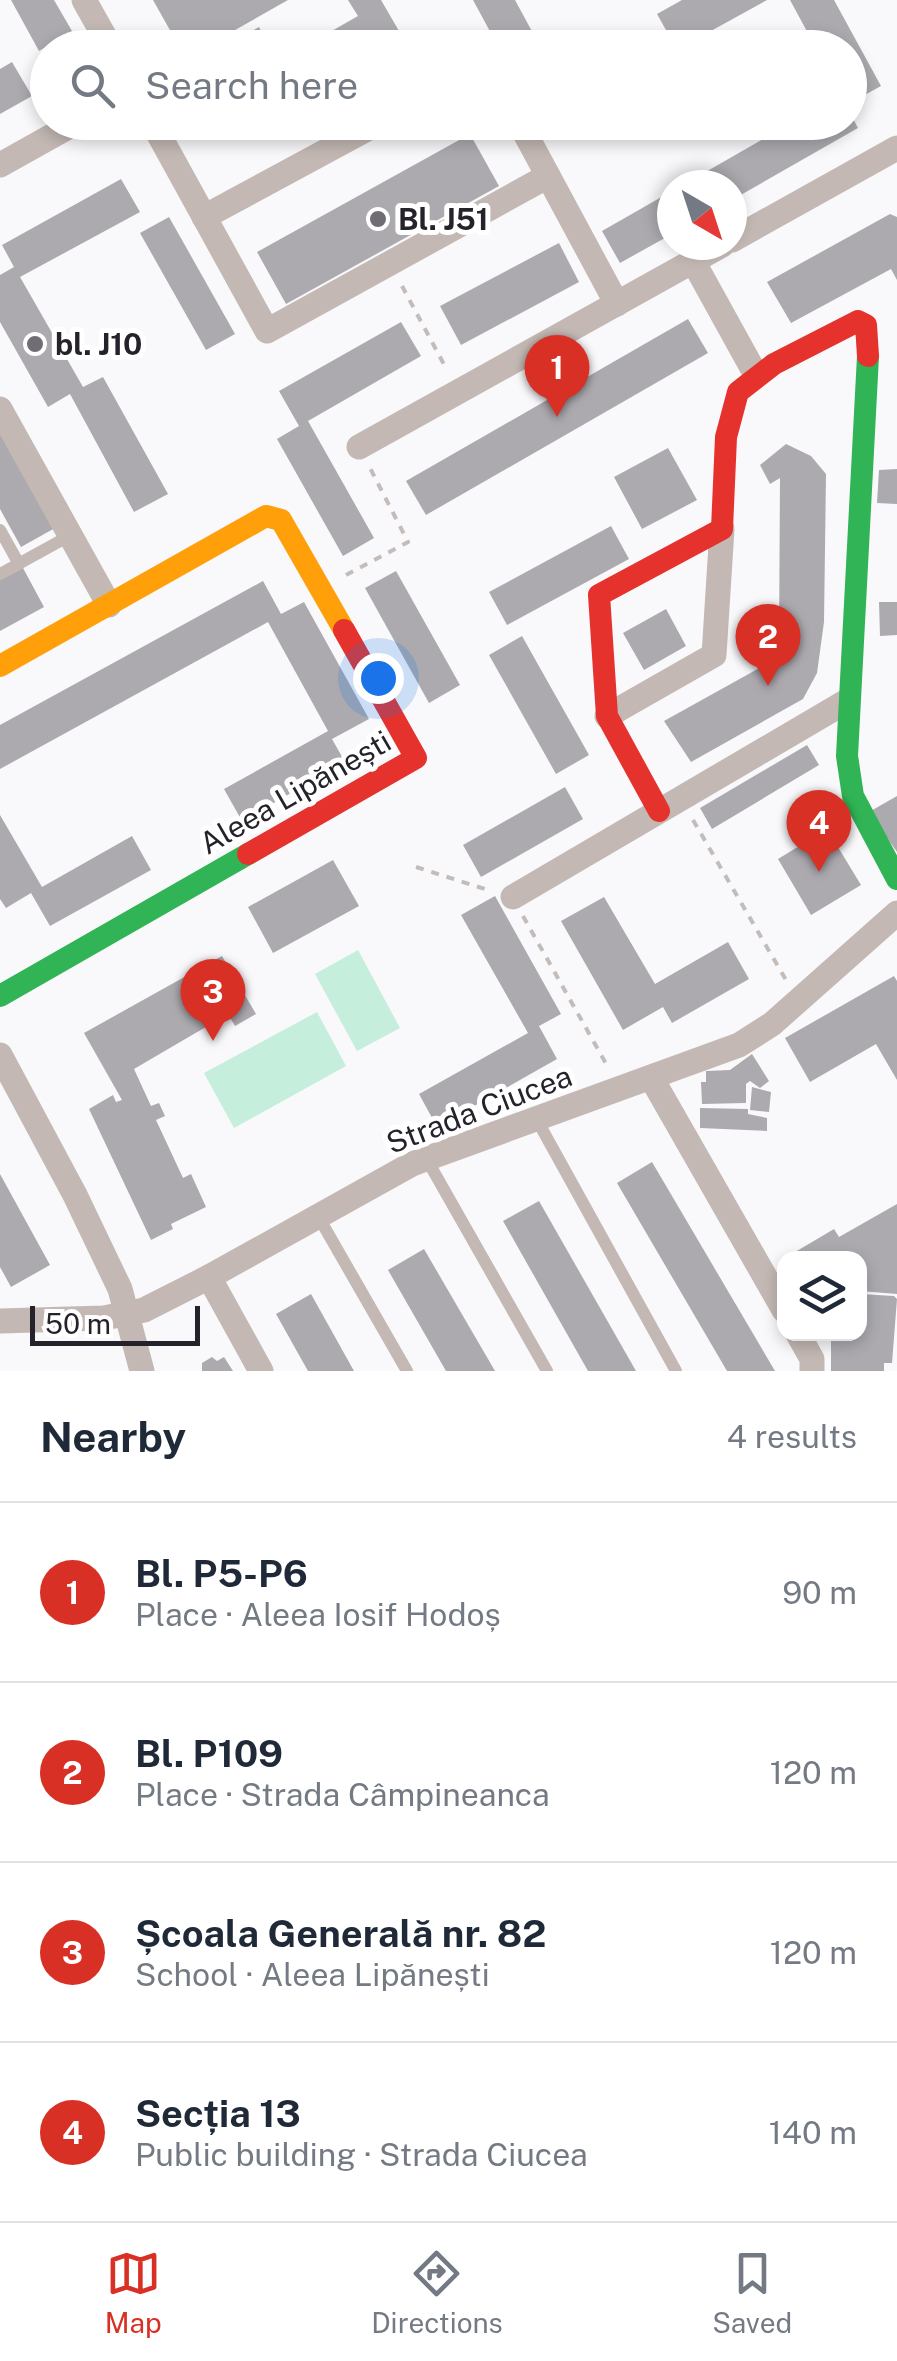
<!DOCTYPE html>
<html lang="en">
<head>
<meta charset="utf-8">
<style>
  body { margin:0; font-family:"Public Sans",sans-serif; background:#f6f6f7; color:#1f2937 }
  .controls { position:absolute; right:30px; bottom:30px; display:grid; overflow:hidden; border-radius:20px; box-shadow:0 5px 15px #0003 }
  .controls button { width:90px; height:90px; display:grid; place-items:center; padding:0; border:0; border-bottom:2px solid #e0e1e3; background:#fff; color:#1f2937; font:50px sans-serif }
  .compass { position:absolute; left:657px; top:170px; width:90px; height:90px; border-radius:50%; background:#fff; box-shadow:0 5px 15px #0003; rotate:141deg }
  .scale { position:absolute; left:30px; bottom:25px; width:170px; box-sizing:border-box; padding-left:10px; border:5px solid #26222b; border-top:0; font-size:28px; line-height:35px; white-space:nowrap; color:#26222b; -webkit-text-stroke:8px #fff; paint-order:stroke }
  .you { position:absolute; left:378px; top:678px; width:35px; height:35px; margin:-25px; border:8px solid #fff; border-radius:50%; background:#1a73e8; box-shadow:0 0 0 15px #1a73e833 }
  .badge { display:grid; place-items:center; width:65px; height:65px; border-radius:50%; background:#d93025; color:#fff; font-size:32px; font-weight:700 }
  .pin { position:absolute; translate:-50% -82px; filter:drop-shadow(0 2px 5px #0008) }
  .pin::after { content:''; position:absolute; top:52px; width:35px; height:30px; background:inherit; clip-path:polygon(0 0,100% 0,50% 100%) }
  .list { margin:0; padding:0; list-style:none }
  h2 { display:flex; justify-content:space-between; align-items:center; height:130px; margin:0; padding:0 40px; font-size:42px }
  h2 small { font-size:32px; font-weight:400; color:#747a83 }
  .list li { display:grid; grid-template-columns:65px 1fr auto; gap:30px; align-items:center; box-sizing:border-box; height:180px; padding:0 40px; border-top:2px solid #e0e1e3 }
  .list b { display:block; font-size:38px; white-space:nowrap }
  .list p { margin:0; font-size:32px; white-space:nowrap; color:#747a83 }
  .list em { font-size:32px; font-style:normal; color:#747a83 }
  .icon { flex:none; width:55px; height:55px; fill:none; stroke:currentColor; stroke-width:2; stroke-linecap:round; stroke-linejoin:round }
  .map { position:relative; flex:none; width:897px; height:1371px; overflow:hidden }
  .search { position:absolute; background:#fff; box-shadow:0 5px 15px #0003; left:30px; right:30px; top:30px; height:110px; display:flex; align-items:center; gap:25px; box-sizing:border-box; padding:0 35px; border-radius:55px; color:#747a83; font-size:38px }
  .sheet { height:850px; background:#fff }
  nav { display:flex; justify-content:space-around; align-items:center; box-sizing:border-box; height:140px; border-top:2px solid #e0e1e3; background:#fff; font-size:28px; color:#747a83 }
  nav a { display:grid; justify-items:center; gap:5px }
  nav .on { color:#d93025 }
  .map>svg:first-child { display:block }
  .green { fill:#c6eedc }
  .building { fill:#acaaaf }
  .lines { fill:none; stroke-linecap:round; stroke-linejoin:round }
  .path { stroke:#c3bcb9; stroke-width:4; stroke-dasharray:8 8; stroke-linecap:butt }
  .lane { stroke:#c3b8b3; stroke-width:12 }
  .street { stroke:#c3b8b3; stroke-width:25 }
  .fast { stroke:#30b455; stroke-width:22 }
  .slow { stroke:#ff9f0a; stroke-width:22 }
  .jam { stroke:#e5322d; stroke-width:22 }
  .poi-dot { fill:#706d74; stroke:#fff; stroke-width:4 }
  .labels { text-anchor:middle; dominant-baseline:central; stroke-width:10; stroke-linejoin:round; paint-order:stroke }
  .poi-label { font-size:30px; font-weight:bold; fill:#26222b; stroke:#fff; text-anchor:start }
  .street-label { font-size:30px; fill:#26222b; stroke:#fff }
</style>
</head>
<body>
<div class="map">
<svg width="897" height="1371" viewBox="0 0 897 1371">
  <rect width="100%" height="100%" fill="#f9f8fb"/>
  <g class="green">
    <polygon points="358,950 400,1028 357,1051 315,974"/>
    <polygon points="317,1012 346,1066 234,1128 204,1073"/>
  </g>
  <g class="building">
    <polygon points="11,0 54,0 72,31 39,51"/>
    <polygon points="153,0 288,0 221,38 227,48 180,48"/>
    <polygon points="348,0 381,0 406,43 397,48 302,48 358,16"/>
    <polygon points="473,0 515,0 541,48 499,48"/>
    <polygon points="682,0 767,0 680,48 654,48 671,39 657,14"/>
    <polygon points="790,0 834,0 881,86 850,103 850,48 816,48"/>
    <polygon points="259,27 270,48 238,48 234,41"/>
    <polygon points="12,62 32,96 0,114 0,69"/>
    <polygon points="850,113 858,128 732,200 732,185 683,185 793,122 850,122"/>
    <polygon points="470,134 499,186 286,304 257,252"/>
    <polygon points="121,179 140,212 20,277 83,387 103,377 168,494 134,512 70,394 48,407 0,322 0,275 14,267 2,245"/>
    <polygon points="672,191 672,234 620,263 602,231"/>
    <polygon points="890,214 897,217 897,280 891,269 791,323 767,282"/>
    <polygon points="169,217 235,334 206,350 140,233"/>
    <polygon points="559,243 579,282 461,345 440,306"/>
    <polygon points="688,319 708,353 426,515 406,481"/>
    <polygon points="401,322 421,356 308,421 374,538 343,556 277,439 299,426 279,391"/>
    <polygon points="0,429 55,528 21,547 0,509"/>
    <polygon points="786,444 811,456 826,474 824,622 817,673 803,699 691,762 664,721 763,666 779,647 780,478 770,484 760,465"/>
    <polygon points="668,448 697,500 642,529 614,477"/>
    <polygon points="897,469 897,504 877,503 879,470"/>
    <polygon points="611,526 629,559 507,625 489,592"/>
    <polygon points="23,568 44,607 0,631 0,580"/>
    <polygon points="396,571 460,685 429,703 365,588"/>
    <polygon points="263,581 281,614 304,602 369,719 332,739 345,762 242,821 224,789 328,731 268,622 0,769 0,725"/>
    <polygon points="879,602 897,602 897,635 880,636"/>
    <polygon points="666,609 686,646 644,670 623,633"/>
    <polygon points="522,636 589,755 556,774 489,655"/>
    <polygon points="807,745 819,765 712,829 700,808"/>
    <polygon points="565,787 583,819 481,877 463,845"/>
    <polygon points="897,796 897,852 869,812"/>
    <polygon points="0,815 42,887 132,836 151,870 50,926 31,893 6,908 0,899"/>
    <polygon points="827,829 861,885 811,915 778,859"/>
    <polygon points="333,860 359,906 273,953 248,907"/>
    <polygon points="495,896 561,1014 539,1026 557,1059 437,1127 419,1094 528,1033 461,915"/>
    <polygon points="604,897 655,984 728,942 749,979 672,1023 663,1007 623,1030 561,921"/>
    <polygon points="222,956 256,1014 235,1026 228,1014 134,1069 151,1106 159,1103 165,1116 156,1120 183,1178 191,1174 206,1207 171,1224 173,1229 151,1240 89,1109 113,1095 116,1102 122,1100 84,1033"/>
    <polygon points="894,976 897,981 897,1080 876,1044 810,1082 785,1038"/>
    <polygon points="752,1054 769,1081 760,1088 750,1081 746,1084 746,1103 702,1104 701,1082 706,1082 706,1071 730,1070"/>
    <polygon points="752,1087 771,1092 769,1112 750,1110"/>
    <polygon points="700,1108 748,1109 748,1114 767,1118 767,1131 700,1128"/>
    <polygon points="652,1162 775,1371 727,1371 617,1183"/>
    <polygon points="0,1174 50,1265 11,1287 0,1267"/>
    <polygon points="539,1201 636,1371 588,1371 503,1221"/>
    <polygon points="897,1204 897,1294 860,1291 860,1258 785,1258 834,1229 839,1237"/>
    <polygon points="424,1249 495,1371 446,1371 388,1270"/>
    <polygon points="311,1294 354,1371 308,1371 276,1314"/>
    <polygon points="860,1294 894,1296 897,1299 892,1363 884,1363 884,1371 831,1371 831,1334 860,1334"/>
    <polygon points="212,1357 217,1361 224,1357 233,1371 202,1371 202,1363"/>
  </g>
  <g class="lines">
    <g class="path">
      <polyline points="402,286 447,370"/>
      <polyline points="346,575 408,542 369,466"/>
      <polyline points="693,820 786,980"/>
      <polyline points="416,867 491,891"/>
      <polyline points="523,916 609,1069"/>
    </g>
    <g class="lane">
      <polyline points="0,530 19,564"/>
      <polyline points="0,574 71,535"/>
      <polyline points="537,1120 676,1371"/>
      <polyline points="426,1158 547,1371"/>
      <polyline points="318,1216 407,1371"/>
    </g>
    <g class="street">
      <polyline points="84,0 111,48"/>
      <polyline points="152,122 267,331 548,176"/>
      <polyline points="519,122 617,304"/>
      <polyline points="0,165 77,122"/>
      <polyline points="204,217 380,122"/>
      <polyline points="732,240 897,148"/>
      <polyline points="693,261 756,375"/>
      <polyline points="0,409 109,605"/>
      <polyline points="359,447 722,245"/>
      <polyline points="607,716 714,655 722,529"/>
      <polyline points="513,897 847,701"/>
      <polyline points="0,1055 75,1195 120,1289 142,1371"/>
      <polyline points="652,1079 784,1310"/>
      <polyline points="209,1277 261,1371"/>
      <polyline points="0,1321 104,1318 144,1310 209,1277 412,1164 739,1045 772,1024 897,913"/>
      <polyline points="798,1334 812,1359 812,1371"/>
    </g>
    <g class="fast">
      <polyline points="868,356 847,756 853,796 897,879"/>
      <polyline points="0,996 248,854"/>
    </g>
    <polyline class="slow" points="0,666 266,516 281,520 344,630"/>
    <g class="jam">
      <polyline points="659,811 607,716 599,595 722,529 726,437 738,392 774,364 858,321 866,325 868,356"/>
      <polyline points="248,854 416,758 344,630"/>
    </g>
  </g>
  <g class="poi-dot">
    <circle cx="378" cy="219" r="10"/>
    <circle cx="35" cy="344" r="10"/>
  </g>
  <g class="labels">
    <g class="poi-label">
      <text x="398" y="219">Bl. J51</text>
      <text x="55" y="344">bl. J10</text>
    </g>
    <g class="street-label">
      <text transform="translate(295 792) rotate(-30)">Aleea Lipănești</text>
      <text transform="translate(479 1109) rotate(-21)">Strada Ciucea</text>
    </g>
  </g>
</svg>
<div class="controls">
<button><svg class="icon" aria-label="layers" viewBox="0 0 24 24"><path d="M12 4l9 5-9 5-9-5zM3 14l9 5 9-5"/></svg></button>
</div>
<svg class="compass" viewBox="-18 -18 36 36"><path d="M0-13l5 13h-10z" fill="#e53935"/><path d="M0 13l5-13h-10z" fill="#747a83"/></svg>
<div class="scale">50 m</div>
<div class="you"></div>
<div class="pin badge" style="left:557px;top:417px">1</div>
<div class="pin badge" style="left:768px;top:686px">2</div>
<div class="pin badge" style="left:213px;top:1041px">3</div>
<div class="pin badge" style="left:819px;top:872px">4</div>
<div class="search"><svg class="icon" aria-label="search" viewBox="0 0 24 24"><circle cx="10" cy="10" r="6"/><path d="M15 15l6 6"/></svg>Search here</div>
</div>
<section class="sheet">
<h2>Nearby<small>4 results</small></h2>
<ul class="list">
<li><span class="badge">1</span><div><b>Bl. P5-P6</b><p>Place · Aleea Iosif Hodoș</p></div><em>90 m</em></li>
<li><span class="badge">2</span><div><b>Bl. P109</b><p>Place · Strada Câmpineanca</p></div><em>120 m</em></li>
<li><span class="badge">3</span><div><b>Școala Generală nr. 82</b><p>School · Aleea Lipănești</p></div><em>120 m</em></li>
<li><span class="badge">4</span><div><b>Secția 13</b><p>Public building · Strada Ciucea</p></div><em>140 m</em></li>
</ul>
</section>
<nav>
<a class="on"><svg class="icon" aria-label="map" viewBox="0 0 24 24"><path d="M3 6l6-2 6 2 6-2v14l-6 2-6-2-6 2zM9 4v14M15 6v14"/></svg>Map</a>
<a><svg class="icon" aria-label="directions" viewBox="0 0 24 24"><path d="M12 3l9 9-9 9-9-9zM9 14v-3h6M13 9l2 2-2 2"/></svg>Directions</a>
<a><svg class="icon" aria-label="saved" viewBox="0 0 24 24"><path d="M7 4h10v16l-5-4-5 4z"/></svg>Saved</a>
</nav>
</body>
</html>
